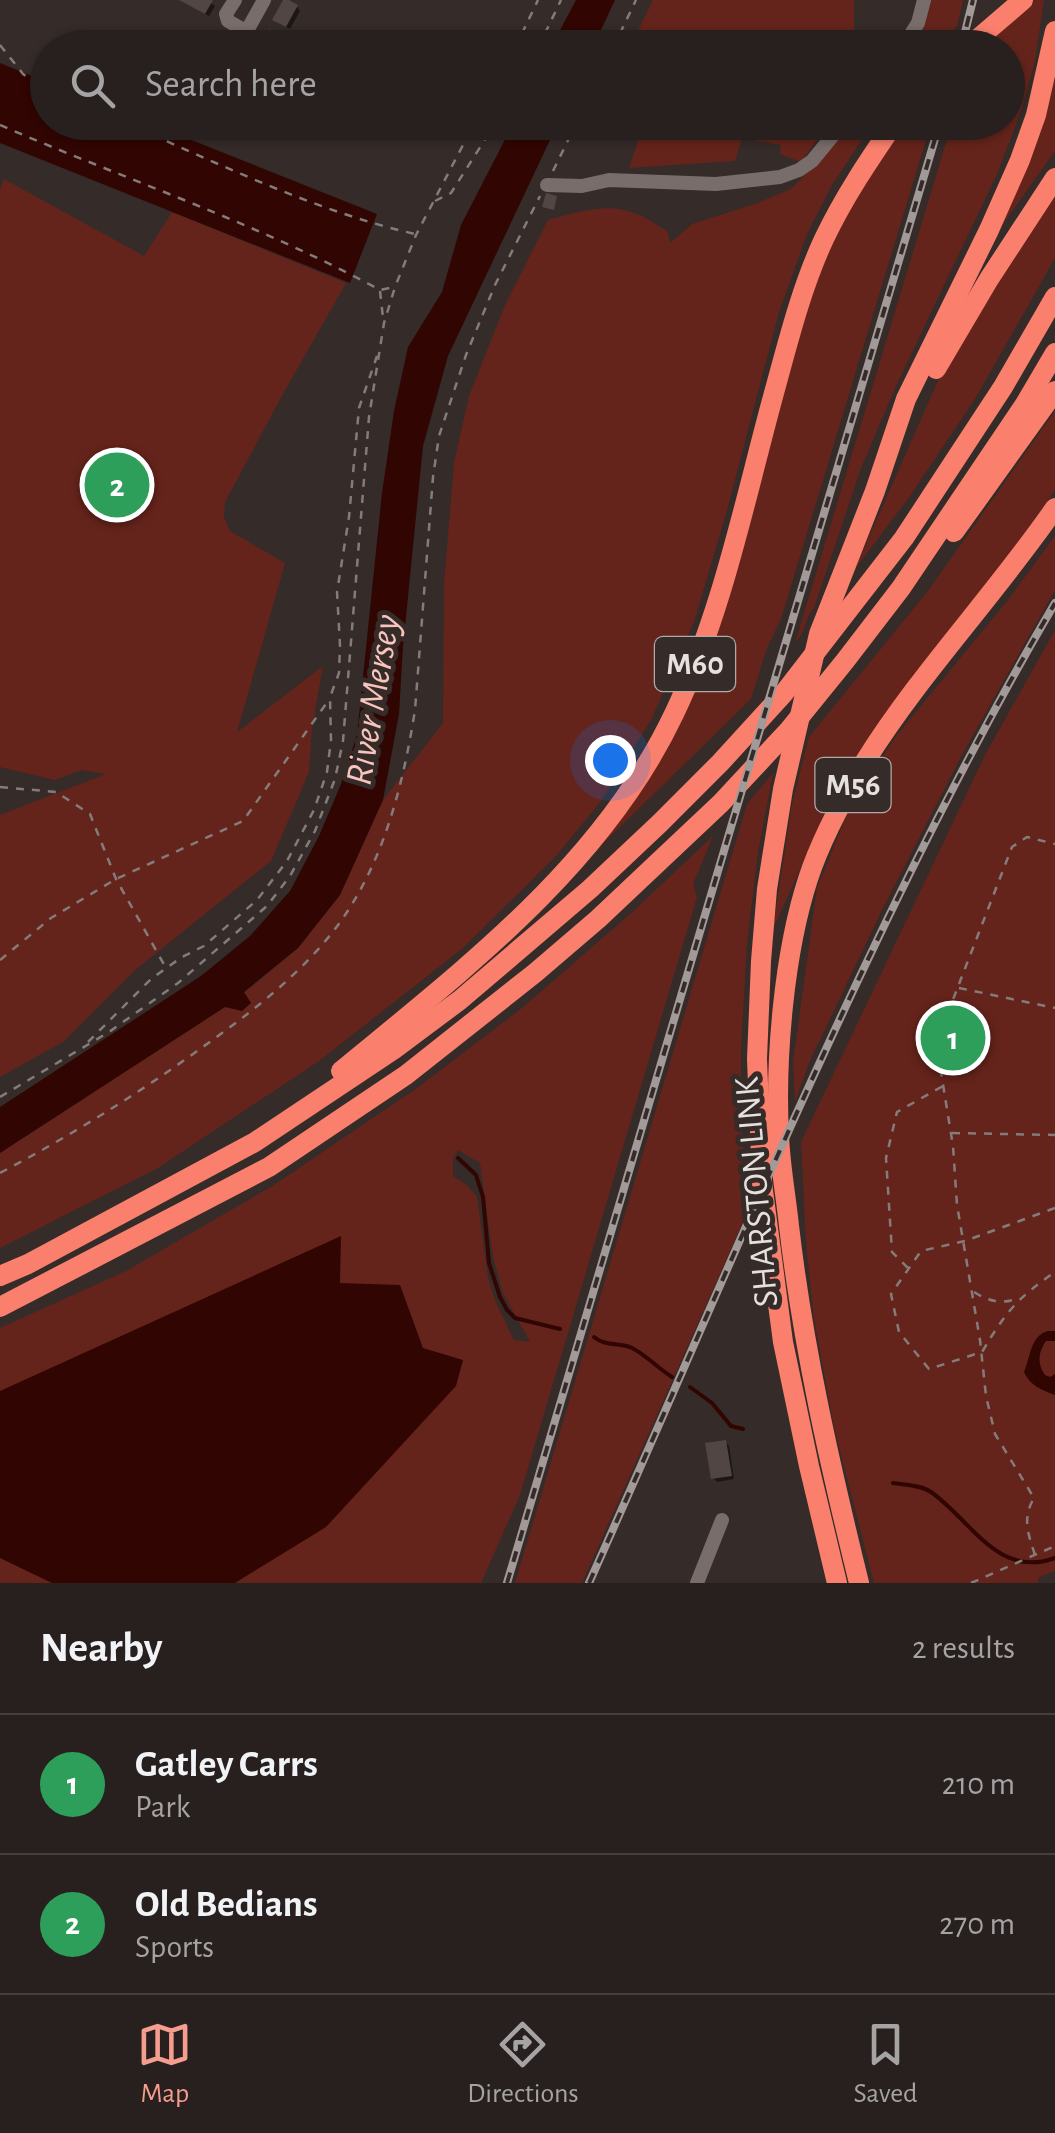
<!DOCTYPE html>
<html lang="en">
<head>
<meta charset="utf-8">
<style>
  body { margin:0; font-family:"Alegreya Sans",sans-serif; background:#342d2c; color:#f1f3f6 }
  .you { position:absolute; left:610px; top:760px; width:35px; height:35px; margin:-25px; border:8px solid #fff; border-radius:50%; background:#1a73e8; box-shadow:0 0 0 15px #1a73e833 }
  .badge { display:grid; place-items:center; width:65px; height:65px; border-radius:50%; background:#f59d8e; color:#fff; font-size:32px; font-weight:700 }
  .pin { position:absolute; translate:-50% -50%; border:5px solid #fff; box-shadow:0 2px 10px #0006 }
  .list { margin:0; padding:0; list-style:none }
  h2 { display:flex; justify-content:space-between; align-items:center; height:130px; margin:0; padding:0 40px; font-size:42px }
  h2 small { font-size:32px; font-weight:400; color:#a5a3a4 }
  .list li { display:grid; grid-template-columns:65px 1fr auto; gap:30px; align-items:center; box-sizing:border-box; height:140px; padding:0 40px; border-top:2px solid #443e3d }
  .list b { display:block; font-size:38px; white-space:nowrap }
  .list p { margin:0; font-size:32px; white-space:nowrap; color:#a5a3a4 }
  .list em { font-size:32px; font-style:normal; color:#a5a3a4 }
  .icon { flex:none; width:55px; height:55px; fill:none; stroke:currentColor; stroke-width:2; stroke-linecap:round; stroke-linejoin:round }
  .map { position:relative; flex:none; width:1055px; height:1583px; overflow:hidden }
  .search { position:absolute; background:#28201f; box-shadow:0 2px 8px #0004; left:30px; right:30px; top:30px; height:110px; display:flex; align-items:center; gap:25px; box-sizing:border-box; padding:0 35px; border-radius:55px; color:#a5a3a4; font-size:38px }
  .sheet { height:410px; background:#28201f }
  nav { display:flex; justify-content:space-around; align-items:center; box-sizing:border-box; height:140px; border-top:2px solid #443e3d; background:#28201f; font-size:28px; color:#a5a3a4 }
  nav a { display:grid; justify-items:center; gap:5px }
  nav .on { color:#f59d8e }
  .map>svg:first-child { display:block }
  .green { fill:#65241b; fill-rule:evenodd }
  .water { fill:#310502 }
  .shadow { fill:#0007 }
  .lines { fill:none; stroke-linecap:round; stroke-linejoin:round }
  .stream { stroke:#310502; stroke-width:4 }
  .building { fill:#514644 }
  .path { stroke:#847c7a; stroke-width:2.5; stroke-dasharray:8 8; stroke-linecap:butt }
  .minor { stroke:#796d6b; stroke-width:14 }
  .highway { stroke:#fa806d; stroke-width:20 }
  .rail-casing { stroke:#a29a98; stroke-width:8 }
  .rail { stroke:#352b29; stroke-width:4; stroke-dasharray:11; stroke-linecap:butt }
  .labels { text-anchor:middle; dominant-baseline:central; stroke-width:10; stroke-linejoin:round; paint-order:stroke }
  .shield { fill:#352b29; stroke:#b1aaa8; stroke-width:2.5 }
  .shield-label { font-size:32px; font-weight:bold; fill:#e6e0de }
  .street-label { font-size:35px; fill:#e6e0de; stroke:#352b29 }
  .water-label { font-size:38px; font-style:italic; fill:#f8c4bb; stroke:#352b29 }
</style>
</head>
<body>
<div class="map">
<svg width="1055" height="1583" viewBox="0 0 1055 1583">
  <rect width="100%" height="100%" fill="#352b29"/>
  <g class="green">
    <polygon points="653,0 854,0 854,47 630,47"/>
    <polygon points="929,0 963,0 957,26 938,47 908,48"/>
    <path d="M1034 0H1044L1035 61 1022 108 997 174 896 386 861 468 814 608C803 620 808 629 795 643L952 123 1008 122V48L980 47Z"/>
    <polygon points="1055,67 1055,151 991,241"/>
    <polygon points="644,123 829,123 801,162 780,154 781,145 742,138 735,161 629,168"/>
    <path d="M850 123H873L832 185 807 234 779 312 727 510 695 619 652 718 601 801 556 856 463 948 319 1061 158 1168 0 1248V1153L225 1007 242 1010 250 1003 244 993 298 948 340 895 383 800 443 723 444 584 454 463 469 396 505 305 548 220C601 206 621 199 668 232L670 243 692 224 755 204 791 189 814 166Z"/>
    <path d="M907 123H931L781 619 767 648 751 699 576 870 652 770 823 262C848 208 870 170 907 123Z"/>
    <polygon points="4,179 144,256 172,212 346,283 284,392 225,502 224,517 230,531 285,563 237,732 323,666 312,727 309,772 271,861 135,970 63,1042 0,1077 0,815 106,774 81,770 55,780 0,767 0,189"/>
    <polygon points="1055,190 1055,258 975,399 910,496 855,569 936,385 972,320"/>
    <polygon points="1055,411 1055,490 816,834 773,929 792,804 809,737 928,591"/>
    <polygon points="1055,536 1055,590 963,753 882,910 809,1063 795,1102 793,1062 817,888 852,802 897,735 1008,600"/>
    <polygon points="1055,630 1055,1570 1038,1578 1038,1583 874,1583 834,1427 814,1319 806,1243 801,1142 985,755"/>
    <polygon points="773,773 758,852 747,944 741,1047 741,1112 748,1211 582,1583 515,1583 747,804"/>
    <path d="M713 836 693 884 697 897 520 1495 481 1583H0V1328L126 1271 274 1185 417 1088 522 1008 629 915ZM458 1150 480 1163 493 1257 503 1293 530 1342 514 1340 496 1303 488 1278 477 1197 467 1185 453 1176V1158Z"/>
  </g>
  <g class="water">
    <polygon points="576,0 615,0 593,47 551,47"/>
    <polygon points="0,63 47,82 48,122 149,123 377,214 350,283 0,143"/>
    <polygon points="514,122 558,123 448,356 423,446 403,647 399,714 383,800 340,895 298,948 244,992 251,1003 242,1011 225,1007 0,1153 0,1107 201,976 250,936 290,891 319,836 341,784 357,735 382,493 394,411 408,347 442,292 461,225"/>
    <polygon points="341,1236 340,1283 400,1285 423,1348 463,1360 456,1386 326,1527 235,1583 52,1583 0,1558 0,1391"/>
    <path d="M1048 1331H1055V1341H1046C1038 1352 1037 1364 1045 1375L1050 1377 1055 1374V1395C1042 1390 1030 1386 1024 1372 1031 1356 1030 1336 1048 1331Z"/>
  </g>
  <g class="shadow">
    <polygon points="187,0 206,0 215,6 209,16 189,5"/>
    <polygon points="297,7 300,11 290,29 279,23"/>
    <polygon points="725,1442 729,1446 734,1479 717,1482 713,1478"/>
  </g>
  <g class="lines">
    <g class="stream">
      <polyline points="458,1158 476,1175 483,1197 489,1263 500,1297 507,1310 515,1318 560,1329"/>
      <path d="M594 1337C606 1347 619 1342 632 1348 646 1355 659 1369 672 1377"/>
      <polyline points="690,1387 712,1403 731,1426 743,1429"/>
      <path d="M893 1483C905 1485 921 1485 931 1492 971 1520 998 1579 1055 1558"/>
    </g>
  </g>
  <g class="building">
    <polygon points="179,0 213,0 205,14"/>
    <polygon points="283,0 289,0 298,5 286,27 272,20"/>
    <polygon points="269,29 282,35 276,48 260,48"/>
    <polygon points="217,31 240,43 237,48 215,48 210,45"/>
    <polygon points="546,193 557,196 554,210 542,207"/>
    <polygon points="726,1440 732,1476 711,1479 705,1443"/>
  </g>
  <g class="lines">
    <g class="path">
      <polyline points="0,45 23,74 48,91"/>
      <polyline points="515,48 538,0"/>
      <polyline points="538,48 561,0"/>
      <polyline points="613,48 636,0"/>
      <path d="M123 122C218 163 314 211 415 234"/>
      <path d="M0 125C127 180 259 224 380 290L394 287"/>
      <polyline points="553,171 577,122"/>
      <polyline points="435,201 451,193 496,122"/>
      <polyline points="380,291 383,318"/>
      <polyline points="0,787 56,792 90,814 116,879 166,968"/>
      <polyline points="0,960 51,918 116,879 243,821 328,701"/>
      <polyline points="959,988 1055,1008"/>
      <polyline points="88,1042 151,979 182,957 204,946 257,900 287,861 314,810 327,772 331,740 330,697 339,673 340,645 337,592 349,517 359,408 377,356"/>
      <polyline points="0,1097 109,1032 178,983 267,906 290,876 315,831 335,779 343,741 369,417 384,323 395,287 416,235 475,122"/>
      <polyline points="952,1133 1055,1135"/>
      <path d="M0 1173C70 1136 136 1095 200 1049 249 1014 298 977 335 929 383 866 403 786 415 710L433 477 439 436 466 355 495 285 540 196"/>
      <path d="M1055 1208 965 1241 921 1251 891 1294 899 1332 929 1369 982 1352C1006 1312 1016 1299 1055 1272"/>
      <polyline points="908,1268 892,1252 886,1158 897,1112 943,1086"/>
      <path d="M974 1292C988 1301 1002 1305 1018 1298"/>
      <path d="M1035 1555C1028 1534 1022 1518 1034 1498L995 1434 986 1396 980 1340 957 1205 953 1146 940 1066 942 1028 1012 847 1027 837 1055 844"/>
      <polyline points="971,1583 1055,1546"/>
    </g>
    <g class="minor">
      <polyline points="235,0 226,14 228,21 244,30 249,27 264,0"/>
      <polyline points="902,48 918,23 924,0"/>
      <polyline points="547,185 582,186 609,180 716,184 780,177 799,170 812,161 844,122"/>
      <polyline points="697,1583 722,1520"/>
    </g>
    <g class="highway">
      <polyline points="967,48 1023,0"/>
      <polyline points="936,369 989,279 1055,178"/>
      <polyline points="954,532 1055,391"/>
      <path d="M341 1071C466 968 603 864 674 714 724 610 746 493 777 382 790 334 803 284 824 239 844 197 869 160 895 122"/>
      <polyline points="0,1276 28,1264 255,1142 393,1050 460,1000 590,889 660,823 720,763 784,693 904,538 1003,387 1055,297"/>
      <polyline points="0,1307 269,1167 406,1075 535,973 598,919 721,803 789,730 845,661 901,588 1025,404 1055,353"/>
      <polyline points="837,1583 809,1466 783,1342 762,1183 757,1059 761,961 767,889 783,789 819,634 875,491 906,399 989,230 1020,160 1036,115 1055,31"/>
      <path d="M859 1583C830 1465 803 1347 789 1226 786 1196 780 1165 779 1135 775 1058 784 953 808 879 820 842 844 797 864 763 920 673 995 595 1055 508"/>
    </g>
    <defs>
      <g id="rail">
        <polyline points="961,48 973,0"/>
        <polyline points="507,1583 940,122"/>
        <path d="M589 1583C737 1253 872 915 1055 603"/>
      </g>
    </defs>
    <use href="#rail" class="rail-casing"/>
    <use href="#rail" class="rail"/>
  </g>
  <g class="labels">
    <g class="shield">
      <rect x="655" y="637" width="80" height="54" rx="8"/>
      <rect x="815.5" y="758" width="75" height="54" rx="8"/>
    </g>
    <g class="shield-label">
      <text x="695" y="664">M60</text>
      <text x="853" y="785">M56</text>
    </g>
    <g class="street-label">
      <text transform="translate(757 1192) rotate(-95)">SHARSTON LINK</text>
    </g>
    <g class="water-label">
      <text transform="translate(374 700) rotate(-80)">River Mersey</text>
    </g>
  </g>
</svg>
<div class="you"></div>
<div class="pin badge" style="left:953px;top:1038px;background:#2e9e5b">1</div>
<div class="pin badge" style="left:117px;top:485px;background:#2e9e5b">2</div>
<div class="search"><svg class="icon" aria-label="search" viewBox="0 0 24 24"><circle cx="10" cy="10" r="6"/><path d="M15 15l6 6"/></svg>Search here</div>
</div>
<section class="sheet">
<h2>Nearby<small>2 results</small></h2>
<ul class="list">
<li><span class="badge" style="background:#2e9e5b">1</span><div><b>Gatley Carrs</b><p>Park</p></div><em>210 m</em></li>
<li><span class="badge" style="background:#2e9e5b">2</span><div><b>Old Bedians</b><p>Sports</p></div><em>270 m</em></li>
</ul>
</section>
<nav>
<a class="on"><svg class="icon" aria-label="map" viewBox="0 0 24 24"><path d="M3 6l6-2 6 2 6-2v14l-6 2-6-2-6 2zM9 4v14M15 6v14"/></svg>Map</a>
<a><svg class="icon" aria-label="directions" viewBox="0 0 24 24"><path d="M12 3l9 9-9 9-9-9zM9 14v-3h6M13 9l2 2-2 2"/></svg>Directions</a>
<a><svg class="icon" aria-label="saved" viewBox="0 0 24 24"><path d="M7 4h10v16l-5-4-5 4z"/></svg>Saved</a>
</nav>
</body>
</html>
